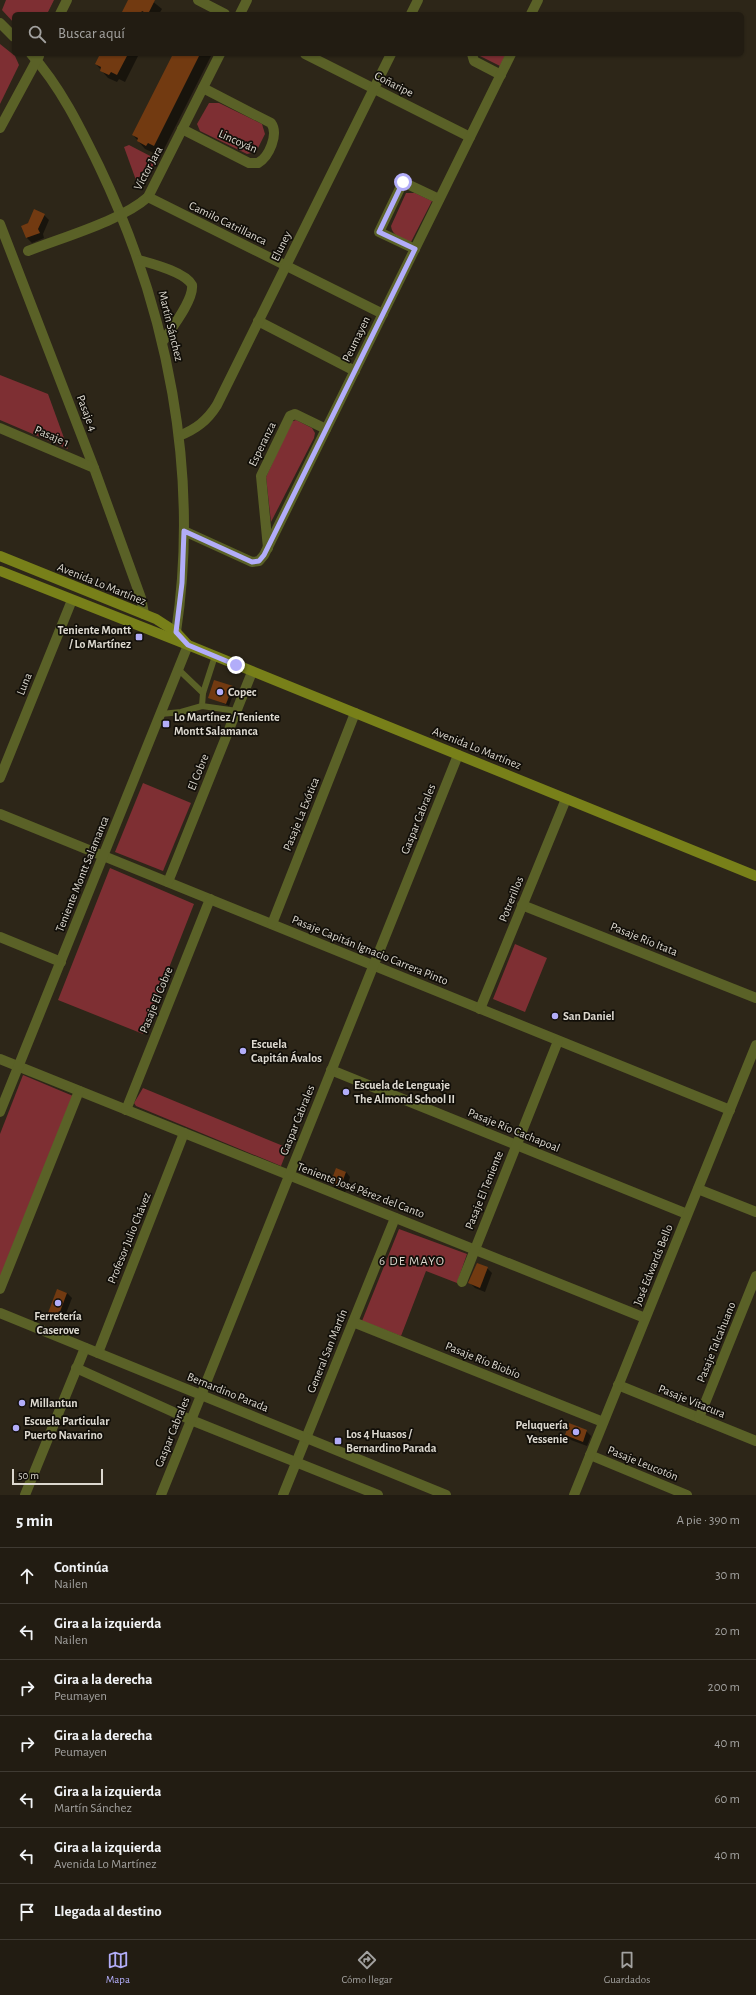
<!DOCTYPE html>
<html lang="es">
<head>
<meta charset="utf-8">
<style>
  body { margin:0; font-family:"Alegreya Sans",sans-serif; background:#2a251b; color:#f1f3f6 }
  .scale { position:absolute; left:12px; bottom:10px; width:91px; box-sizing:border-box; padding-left:4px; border:2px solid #dcd8cf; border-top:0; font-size:11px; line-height:14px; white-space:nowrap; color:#dcd8cf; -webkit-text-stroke:3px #120f09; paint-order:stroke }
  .stop { position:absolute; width:12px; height:12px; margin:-9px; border:3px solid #b2adf9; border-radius:50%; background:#fff }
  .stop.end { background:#b2adf9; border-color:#fff; box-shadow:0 1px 4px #0008 }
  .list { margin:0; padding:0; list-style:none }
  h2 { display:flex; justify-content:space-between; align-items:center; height:52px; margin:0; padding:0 16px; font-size:17px }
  h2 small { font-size:13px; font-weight:400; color:#a2a19f }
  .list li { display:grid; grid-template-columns:26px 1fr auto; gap:12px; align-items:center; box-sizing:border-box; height:56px; padding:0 16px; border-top:1px solid #3f3a32 }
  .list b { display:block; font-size:15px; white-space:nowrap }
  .list p { margin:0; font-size:13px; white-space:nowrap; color:#a2a19f }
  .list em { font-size:13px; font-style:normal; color:#a2a19f }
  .icon { flex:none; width:22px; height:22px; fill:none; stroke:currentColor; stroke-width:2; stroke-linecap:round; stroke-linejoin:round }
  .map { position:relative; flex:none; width:756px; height:1495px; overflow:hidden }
  .search { position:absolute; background:#221c12; box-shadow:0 1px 3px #0004; left:12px; right:12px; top:12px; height:44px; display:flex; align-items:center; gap:10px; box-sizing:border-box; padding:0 14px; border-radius:6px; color:#a2a19f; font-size:15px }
  .sheet { height:444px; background:#221c12 }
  nav { display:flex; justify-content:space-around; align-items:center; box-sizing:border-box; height:56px; border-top:1px solid #3f3a32; background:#221c12; font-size:11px; color:#a2a19f }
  nav a { display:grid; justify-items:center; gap:2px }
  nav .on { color:#b2adf9 }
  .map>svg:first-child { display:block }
  .green { fill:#7e2f33 }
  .shadow { fill:#0007 }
  .building { fill:#723a11 }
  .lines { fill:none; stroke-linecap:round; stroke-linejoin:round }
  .service { stroke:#5a6127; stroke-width:6 }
  .minor { stroke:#5a6127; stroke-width:10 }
  .tertiary { stroke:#5a6127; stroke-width:10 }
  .secondary { stroke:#788019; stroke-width:10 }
  .route { stroke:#b2adf9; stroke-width:5 }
  .poi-dot { fill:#b2adf9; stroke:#120f09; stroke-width:1.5 }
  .labels { text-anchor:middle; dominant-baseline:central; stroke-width:3.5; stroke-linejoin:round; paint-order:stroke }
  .street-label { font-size:12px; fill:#dcd8cf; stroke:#120f09 }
  .poi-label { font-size:12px; font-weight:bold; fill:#dcd8cf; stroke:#120f09; text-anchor:start }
  .neighbourhood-label { font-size:13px; letter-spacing:1px; fill:#dcd8cf; stroke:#120f09 }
</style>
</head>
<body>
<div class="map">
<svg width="756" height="1495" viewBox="0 0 756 1495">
  <rect width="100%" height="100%" fill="#2d2618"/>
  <g class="green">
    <polygon points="6,0 54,0 47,14 14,14 14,23 2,10"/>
    <polygon points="0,44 15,56 19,65 0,104"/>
    <polygon points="479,54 506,54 500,66 480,56"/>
    <polygon points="209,103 219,103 262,124 265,134 256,152 247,154 200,131 197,124"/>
    <polygon points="129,145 156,159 145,183 137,183 124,147"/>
    <path d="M406 193H415L432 201 411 242C402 238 392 236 391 226Z"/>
    <polygon points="0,375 48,394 68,449 0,420"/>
    <polygon points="296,420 312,428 315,433 314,438 271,522 266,477 291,422"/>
    <polygon points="143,783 191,803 163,871 115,852"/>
    <polygon points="110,868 194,904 143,1034 58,1000"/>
    <polygon points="515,944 547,958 525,1012 493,999"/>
    <polygon points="23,1075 73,1096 0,1278 0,1134"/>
    <polygon points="143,1088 288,1148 281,1166 136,1106 134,1103"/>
    <polygon points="399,1229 467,1254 457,1283 426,1271 401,1336 362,1321"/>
  </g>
  <g class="shadow">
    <polygon points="129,0 151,0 162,9 159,14 122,14"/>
    <polygon points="101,54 139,54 125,82 119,79 117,82 108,78 101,70 96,64"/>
    <polygon points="174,54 212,54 162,153 156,150 154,153 145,149 133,135"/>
    <polygon points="44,215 49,220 43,234 44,238 32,243 27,238 22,226"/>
    <polygon points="232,687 235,689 229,706 209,697"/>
    <polygon points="346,1172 350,1177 345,1193 336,1189 331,1184"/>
    <polygon points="487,1268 492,1273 485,1292 475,1288 470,1283"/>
    <polygon points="57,1290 67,1293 72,1298 63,1321 54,1317 49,1313"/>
    <polygon points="586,1431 591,1436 587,1446 571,1440 566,1435"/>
  </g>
  <g class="building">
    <polygon points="128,0 155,0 148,14 142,11 140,14 121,14"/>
    <polygon points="100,54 128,54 117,75 111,72 109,75 100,71 101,67 95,64"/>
    <polygon points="173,54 200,54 154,146 148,143 146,146 137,141 138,138 132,135"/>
    <polygon points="34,209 45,214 38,229 40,233 26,238 21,226 28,223"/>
    <polygon points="214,680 233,686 226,704 208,698"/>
    <polygon points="336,1168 346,1172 340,1188 330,1184"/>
    <polygon points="477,1263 488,1267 480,1288 468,1283"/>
    <polygon points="57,1289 67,1293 58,1317 48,1313"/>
    <polygon points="569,1423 587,1430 583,1442 565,1435"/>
  </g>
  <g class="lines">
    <g class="service">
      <polyline points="178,669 203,693"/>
      <polyline points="202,706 203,693 215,656"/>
      <polyline points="161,714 181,712 202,706 237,711"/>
    </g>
    <g class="minor">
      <polyline points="198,0 225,14"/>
      <polyline points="60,14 67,0"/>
      <polyline points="240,14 247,0"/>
      <polyline points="411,14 418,0"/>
      <polyline points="531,14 538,0"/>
      <polyline points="0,23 14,37"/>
      <path d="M31 54C60 86 80 127 99 166 168 310 200 473 176 632"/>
      <polyline points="305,54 470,137"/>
      <polyline points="472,54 474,61 501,75"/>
      <polyline points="0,128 39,56"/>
      <path d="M182 129 249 163H258C269 157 279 134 271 123L203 88"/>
      <polyline points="148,197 383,314"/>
      <polyline points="0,224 94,468 141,598 144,614"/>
      <polyline points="415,249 379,232 403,182 439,199"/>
      <path d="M28 251C63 237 121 221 148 197L220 54"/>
      <path d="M139 260C153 264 185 272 192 285 194 300 171 329 163 341"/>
      <polyline points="258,321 355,371"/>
      <polyline points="0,428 94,468"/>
      <path d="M179 436C196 429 207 421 217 405L391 54"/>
      <polyline points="184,531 252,562 259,561 264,555 511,54"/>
      <polyline points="268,548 261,476 290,416 295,414 326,429"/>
      <polyline points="0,778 72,600"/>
      <polyline points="0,814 730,1110"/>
      <polyline points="168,882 252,672"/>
      <polyline points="522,905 756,998"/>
      <polyline points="272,924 355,713"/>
      <polyline points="0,937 61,962"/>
      <polyline points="480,1009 566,799"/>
      <polyline points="0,1059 645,1318"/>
      <polyline points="331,1070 687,1214"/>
      <polyline points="126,1110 210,899"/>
      <polyline points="0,1112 188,645"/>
      <polyline points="698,1189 756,1212"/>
      <polyline points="462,1282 558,1041"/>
      <polyline points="0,1289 79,1091"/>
      <polyline points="353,1322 603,1422"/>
      <polyline points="98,1353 184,1133"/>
      <polyline points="76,1368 191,1420 378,1495"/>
      <polyline points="618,1385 756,1441"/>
      <polyline points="699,1418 756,1276"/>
      <polyline points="590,1455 687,1495"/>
      <polyline points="25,1495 85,1348"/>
      <polyline points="161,1495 458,755"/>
      <polyline points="283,1495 395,1218"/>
      <polyline points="574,1495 756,1045"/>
    </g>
    <polyline class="tertiary" points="0,1313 446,1495"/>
    <g class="secondary">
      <polyline points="0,556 156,619 176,632 187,644"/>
      <polyline points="0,571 188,645 756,876"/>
    </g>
  </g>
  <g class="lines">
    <polyline class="route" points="236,665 188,645 176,632 182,583 184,531 252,562 259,561 264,555 415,249 379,232 403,182"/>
  </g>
  <g class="poi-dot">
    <rect x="135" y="633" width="8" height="8" rx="2"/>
    <circle cx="220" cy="692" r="4"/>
    <rect x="162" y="720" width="8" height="8" rx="2"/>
    <circle cx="555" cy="1016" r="4"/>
    <circle cx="243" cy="1051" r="4"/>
    <circle cx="346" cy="1092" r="4"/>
    <circle cx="58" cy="1303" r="4"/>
    <circle cx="22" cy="1403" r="4"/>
    <circle cx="16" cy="1428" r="4"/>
    <circle cx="576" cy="1432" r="4"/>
    <rect x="334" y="1437" width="8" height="8" rx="2"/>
  </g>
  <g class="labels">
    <g class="street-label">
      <text transform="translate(394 84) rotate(27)">Coñaripe</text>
      <text transform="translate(238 141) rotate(24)">Lincoyán</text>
      <text transform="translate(148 168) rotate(-62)">Víctor Jara</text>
      <text transform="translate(228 223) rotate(26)">Camilo Catrillanca</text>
      <text transform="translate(281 246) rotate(-64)">Eluney</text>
      <text transform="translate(171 326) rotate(76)">Martín Sánchez</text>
      <text transform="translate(356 339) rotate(-64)">Peumayen</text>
      <text transform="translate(87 413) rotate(69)">Pasaje 4</text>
      <text transform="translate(52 436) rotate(23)">Pasaje 1</text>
      <text transform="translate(262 444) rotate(-64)">Esperanza</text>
      <text transform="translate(102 584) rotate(22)">Avenida Lo Martínez</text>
      <text transform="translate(24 684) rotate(-68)">Luna</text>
      <text transform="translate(477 748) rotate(22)">Avenida Lo Martínez</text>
      <text transform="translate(198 772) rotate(-68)">El Cobre</text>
      <text transform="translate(301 814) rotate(-68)">Pasaje La Exótica</text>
      <text transform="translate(418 819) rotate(-68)">Gaspar Cabrales</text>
      <text transform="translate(82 874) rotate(-68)">Teniente Montt Salamanca</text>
      <text transform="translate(511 899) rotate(-68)">Potrerillos</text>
      <text transform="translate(644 939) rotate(22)">Pasaje Río Itata</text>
      <text transform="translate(370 950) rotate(22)">Pasaje Capitán Ignacio Carrera Pinto</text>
      <text transform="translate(156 1000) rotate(-68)">Pasaje El Cobre</text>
      <text transform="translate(297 1120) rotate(-68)">Gaspar Cabrales</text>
      <text transform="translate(514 1130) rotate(22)">Pasaje Río Cachapoal</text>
      <text transform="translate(361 1190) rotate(21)">Teniente José Pérez del Canto</text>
      <text transform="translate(484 1190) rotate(-68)">Pasaje El Teniente</text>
      <text transform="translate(129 1238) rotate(-68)">Profesor Julio Chávez</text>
      <text transform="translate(653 1265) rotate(-68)">José Edwards Bello</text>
      <text transform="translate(716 1342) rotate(-68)">Pasaje Talcahuano</text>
      <text transform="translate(327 1351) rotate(-68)">General San Martín</text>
      <text transform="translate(483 1360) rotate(22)">Pasaje Río Biobío</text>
      <text transform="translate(228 1392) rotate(22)">Bernardino Parada</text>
      <text transform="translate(692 1401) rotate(22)">Pasaje Vitacura</text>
      <text transform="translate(172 1432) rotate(-68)">Gaspar Cabrales</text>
      <text transform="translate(643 1463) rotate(22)">Pasaje Leucotón</text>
    </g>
    <g class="poi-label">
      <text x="131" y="630" text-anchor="end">Teniente Montt<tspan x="131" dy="14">/ Lo Martínez</tspan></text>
      <text x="228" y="692">Copec</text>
      <text x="174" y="717">Lo Martínez / Teniente<tspan x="174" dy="14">Montt Salamanca</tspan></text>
      <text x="563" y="1016">San Daniel</text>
      <text x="251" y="1044">Escuela<tspan x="251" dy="14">Capitán Ávalos</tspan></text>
      <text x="354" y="1085">Escuela de Lenguaje<tspan x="354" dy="14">The Almond School II</tspan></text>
      <text x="58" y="1316" text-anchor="middle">Ferretería<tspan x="58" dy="14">Caserove</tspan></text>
      <text x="30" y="1403">Millantun</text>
      <text x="24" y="1421">Escuela Particular<tspan x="24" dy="14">Puerto Navarino</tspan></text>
      <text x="568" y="1425" text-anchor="end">Peluquería<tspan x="568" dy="14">Yessenie</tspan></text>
      <text x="346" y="1434">Los 4 Huasos /<tspan x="346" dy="14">Bernardino Parada</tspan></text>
    </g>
    <g class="neighbourhood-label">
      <text x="412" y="1261">6 DE MAYO</text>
    </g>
  </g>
</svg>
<div class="scale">50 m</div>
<div class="stop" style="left:403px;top:182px"></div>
<div class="stop end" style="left:236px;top:665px"></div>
<div class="search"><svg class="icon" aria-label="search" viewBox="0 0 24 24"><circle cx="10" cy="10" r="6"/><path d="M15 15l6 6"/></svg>Buscar aquí</div>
</div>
<section class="sheet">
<h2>5 min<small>A pie · 390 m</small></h2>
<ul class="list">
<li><svg class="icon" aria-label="ahead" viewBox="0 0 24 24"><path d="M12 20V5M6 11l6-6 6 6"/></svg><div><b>Continúa</b><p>Nailen</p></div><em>30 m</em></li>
<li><svg class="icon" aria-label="left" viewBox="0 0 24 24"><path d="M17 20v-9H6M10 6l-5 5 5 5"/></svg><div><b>Gira a la izquierda</b><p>Nailen</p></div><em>20 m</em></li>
<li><svg class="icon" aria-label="right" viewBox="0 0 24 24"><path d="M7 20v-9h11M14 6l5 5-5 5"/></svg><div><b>Gira a la derecha</b><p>Peumayen</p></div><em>200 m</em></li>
<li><svg class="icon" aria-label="right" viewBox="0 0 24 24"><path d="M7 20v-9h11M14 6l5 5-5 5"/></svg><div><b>Gira a la derecha</b><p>Peumayen</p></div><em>40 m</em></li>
<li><svg class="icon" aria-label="left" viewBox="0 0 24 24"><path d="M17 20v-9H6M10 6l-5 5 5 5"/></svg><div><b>Gira a la izquierda</b><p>Martín Sánchez</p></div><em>60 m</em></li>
<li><svg class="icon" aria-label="left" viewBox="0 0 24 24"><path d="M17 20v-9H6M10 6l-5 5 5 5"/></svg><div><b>Gira a la izquierda</b><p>Avenida Lo Martínez</p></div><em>40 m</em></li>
<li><svg class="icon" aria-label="arrive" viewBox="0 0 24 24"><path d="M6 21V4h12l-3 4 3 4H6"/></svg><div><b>Llegada al destino</b></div></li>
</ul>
</section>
<nav>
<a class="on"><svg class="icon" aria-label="map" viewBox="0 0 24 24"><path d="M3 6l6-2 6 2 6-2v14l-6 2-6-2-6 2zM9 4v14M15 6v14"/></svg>Mapa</a>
<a><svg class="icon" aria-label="directions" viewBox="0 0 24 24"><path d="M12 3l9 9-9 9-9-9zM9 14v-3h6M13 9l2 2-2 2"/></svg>Cómo llegar</a>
<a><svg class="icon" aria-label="saved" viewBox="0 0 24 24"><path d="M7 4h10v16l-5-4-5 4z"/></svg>Guardados</a>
</nav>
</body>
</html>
